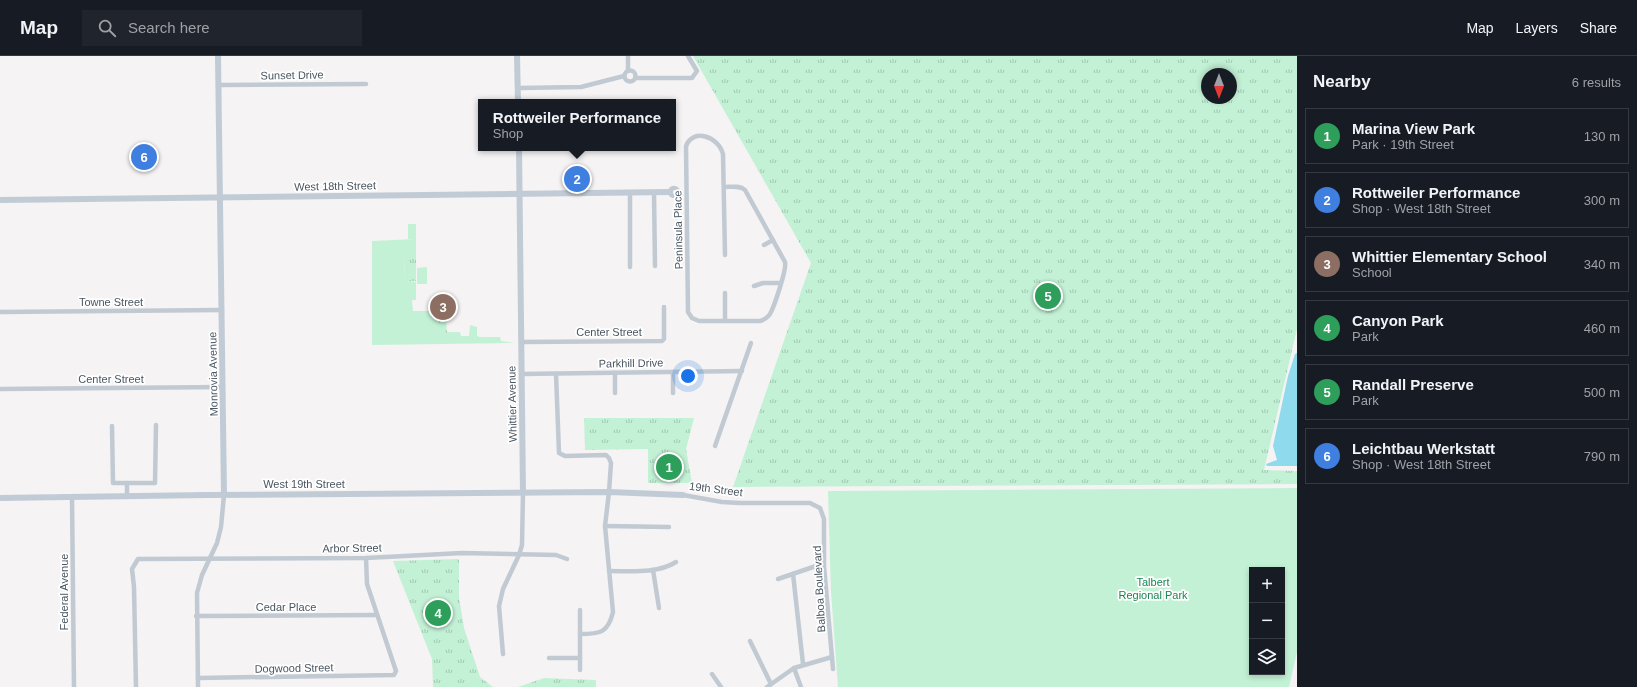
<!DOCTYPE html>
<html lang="en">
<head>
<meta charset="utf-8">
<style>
  body { margin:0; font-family:Helvetica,sans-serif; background:#20242c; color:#f1f3f6 }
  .controls { position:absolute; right:12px; bottom:12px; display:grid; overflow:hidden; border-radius:0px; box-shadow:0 2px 6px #0003 }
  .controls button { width:36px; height:36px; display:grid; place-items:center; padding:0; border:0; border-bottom:1px solid #363941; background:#171b24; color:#f1f3f6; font:20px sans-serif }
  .compass { position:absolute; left:1201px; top:12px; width:36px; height:36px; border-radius:50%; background:#171b24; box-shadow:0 2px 6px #0003; rotate:180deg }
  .you { position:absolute; left:688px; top:320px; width:14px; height:14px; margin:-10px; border:3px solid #fff; border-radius:50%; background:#1a73e8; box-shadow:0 0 0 6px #1a73e833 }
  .badge { display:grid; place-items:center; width:26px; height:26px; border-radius:50%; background:#ea580c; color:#fff; font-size:13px; font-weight:700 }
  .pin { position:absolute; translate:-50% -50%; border:2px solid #fff; box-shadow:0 1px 4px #0006 }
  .popup { position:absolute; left:478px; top:43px; width:198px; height:52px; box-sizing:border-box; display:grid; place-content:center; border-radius:0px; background:#171b24; filter:drop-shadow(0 1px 3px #0005); font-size:13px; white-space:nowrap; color:#9ea1a6 }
  .popup b { font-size:15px; color:#f1f3f6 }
  .popup::after { content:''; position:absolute; left:50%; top:100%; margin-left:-8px; border:8px solid transparent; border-top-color:#171b24 }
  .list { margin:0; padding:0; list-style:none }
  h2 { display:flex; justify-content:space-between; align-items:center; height:52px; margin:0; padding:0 16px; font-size:17px }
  h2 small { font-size:13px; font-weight:400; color:#9ea1a6 }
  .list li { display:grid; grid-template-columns:26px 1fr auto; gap:12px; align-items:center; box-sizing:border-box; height:56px; margin:0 8px 8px; padding:0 8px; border:1px solid #363941; border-radius:0px }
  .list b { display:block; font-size:15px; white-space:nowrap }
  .list p { margin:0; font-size:13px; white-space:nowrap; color:#9ea1a6 }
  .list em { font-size:13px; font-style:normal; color:#9ea1a6 }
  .icon { flex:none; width:22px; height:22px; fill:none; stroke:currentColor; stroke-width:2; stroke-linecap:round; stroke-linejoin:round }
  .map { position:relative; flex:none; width:1297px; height:631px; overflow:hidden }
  header { display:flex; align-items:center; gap:24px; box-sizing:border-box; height:56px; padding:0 20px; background:#171b24; border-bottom:1px solid #363941 }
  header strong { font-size:19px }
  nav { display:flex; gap:22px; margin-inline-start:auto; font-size:14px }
  .search { width:280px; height:36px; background:#20242c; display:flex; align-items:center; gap:10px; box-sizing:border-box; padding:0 14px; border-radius:0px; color:#9ea1a6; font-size:15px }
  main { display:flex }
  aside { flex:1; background:#171b24 }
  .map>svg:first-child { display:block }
  .grass { fill:#c3f1d5; fill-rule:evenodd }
  .park { fill:url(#park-tufts); fill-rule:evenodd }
  .water { fill:#90daee }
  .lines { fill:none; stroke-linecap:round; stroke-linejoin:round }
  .street { stroke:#c1cad2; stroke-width:4.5 }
  .secondary { stroke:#c1cbd6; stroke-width:6 }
  .labels { text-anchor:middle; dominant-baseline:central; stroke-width:3.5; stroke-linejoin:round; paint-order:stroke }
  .street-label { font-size:11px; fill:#4a5661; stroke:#fff }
  .park-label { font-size:11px; fill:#17864f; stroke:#fff }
</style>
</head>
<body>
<header>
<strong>Map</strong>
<div class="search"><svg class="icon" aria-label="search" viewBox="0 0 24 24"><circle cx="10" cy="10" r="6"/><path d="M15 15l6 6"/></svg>Search here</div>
<nav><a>Map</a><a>Layers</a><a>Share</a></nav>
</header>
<main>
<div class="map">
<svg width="1297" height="631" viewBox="0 0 1297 631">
  <defs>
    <pattern id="park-tufts" width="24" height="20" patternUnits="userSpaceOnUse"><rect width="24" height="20" fill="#c3f1d5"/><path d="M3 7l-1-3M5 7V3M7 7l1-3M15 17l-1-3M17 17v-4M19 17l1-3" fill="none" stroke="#a0c6b0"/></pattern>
  </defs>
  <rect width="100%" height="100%" fill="#f5f3f3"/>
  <g class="grass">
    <polygon points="416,183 416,199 404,199 405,226 416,226 416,244 412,244 413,256 413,255 442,255 441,259 439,259 440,279 446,279 447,276 460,276 461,280 469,280 470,269 477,271 477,279 479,281 500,281 501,285 514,287 372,289 372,185"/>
    <polygon points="427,211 427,228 417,228 417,212"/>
    <path d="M1297 432V596L1289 631H838L831 535 828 435ZM1252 514H1282V616H1252Z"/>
  </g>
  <g class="park">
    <path d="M693 0H1297V273L1264 414 1297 415V428L733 431 811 207ZM1207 18H1231V42H1207Z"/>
    <rect x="408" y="168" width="8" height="15"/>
    <polygon points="404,199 416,199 416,225 405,226"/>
    <polygon points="439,259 446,259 447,279 439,279"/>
    <polygon points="584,362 694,362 686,393 692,427 648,427 648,393 585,394"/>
    <polygon points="459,503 459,541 464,572 480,621 493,631 433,631 432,603 393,505"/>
    <polygon points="544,622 596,624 596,631 518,631"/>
  </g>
  <polygon class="water" points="1297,297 1297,410 1267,410 1266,408 1277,404 1273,390 1288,320 1295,298"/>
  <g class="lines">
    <g class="street">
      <polyline points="628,0 628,15"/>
      <circle cx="630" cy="20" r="5.5"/>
      <polyline points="635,22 692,22 697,15 688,0"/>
      <polyline points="219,29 366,28"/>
      <polyline points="518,32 581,31 624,20"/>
      <path d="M724 131C731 131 740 129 745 134L785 206C787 213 774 251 770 258 767 262 764 264 760 265H699L692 262 688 256 686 90C693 72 718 80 723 98L725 199"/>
      <circle cx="674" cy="136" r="4"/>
      <polyline points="654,136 655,210"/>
      <polyline points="630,137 630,211"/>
      <polyline points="764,189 773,184"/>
      <polyline points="754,230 763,227 781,227"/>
      <polyline points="725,237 725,265"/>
      <polyline points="0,256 222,254"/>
      <polyline points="521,286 662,285 664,283 664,251"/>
      <polyline points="673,316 673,337"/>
      <polyline points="615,317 615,337"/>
      <polyline points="521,318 742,315"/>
      <path d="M556 318 559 397 565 400 606 399 609 402 611 407 609 436 605 470 613 556C608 577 600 578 580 578"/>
      <polyline points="0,333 223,331"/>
      <polyline points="112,370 113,427 155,427 156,369"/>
      <polyline points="715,390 751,287"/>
      <polyline points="127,427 127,440"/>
      <polyline points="683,439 722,446 740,447 810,447 820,452 824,463 824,510 833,613"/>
      <polyline points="72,441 74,631"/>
      <polyline points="605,470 669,471"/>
      <polyline points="653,514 659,552"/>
      <path d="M609 515C630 515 657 518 676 506"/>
      <polyline points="793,518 803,608"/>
      <polyline points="778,523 816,510"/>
      <polyline points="580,554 580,614"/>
      <polyline points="196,560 376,559"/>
      <polyline points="750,585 771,628"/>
      <polyline points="503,598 499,550 503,533 519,499 522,489 523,437"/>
      <polyline points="549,602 580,602"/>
      <polyline points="794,612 801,631"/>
      <polyline points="712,618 721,631"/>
      <polyline points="198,622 394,619 396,615 367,528 366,502"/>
      <polyline points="136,631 134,531 132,513 138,503 366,502 462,497 556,499 567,503"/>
      <polyline points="198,631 197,537 202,519 217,487 221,471 224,439"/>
      <polyline points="767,631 794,612 832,601"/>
    </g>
    <g class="secondary">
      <polyline points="218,0 224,439"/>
      <polyline points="517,0 518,46"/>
      <polyline points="519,92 523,437"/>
      <polyline points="0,144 670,136"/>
      <polyline points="0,442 207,439 609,436 683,439"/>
    </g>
  </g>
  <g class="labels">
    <g class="street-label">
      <text transform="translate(292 19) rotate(-1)">Sunset Drive</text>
      <text transform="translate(335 130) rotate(-1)">West 18th Street</text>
      <text transform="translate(678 174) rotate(-91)">Peninsula Place</text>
      <text x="111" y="246">Towne Street</text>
      <text x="609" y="276">Center Street</text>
      <text transform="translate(631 307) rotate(-1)">Parkhill Drive</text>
      <text transform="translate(213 318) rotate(-91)">Monrovia Avenue</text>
      <text x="111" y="323">Center Street</text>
      <text transform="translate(512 348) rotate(-91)">Whittier Avenue</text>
      <text x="304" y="428">West 19th Street</text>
      <text transform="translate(716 433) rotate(7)">19th Street</text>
      <text transform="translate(352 492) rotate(-1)">Arbor Street</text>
      <text transform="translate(819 533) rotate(-93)">Balboa Boulevard</text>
      <text transform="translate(64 536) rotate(-90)">Federal Avenue</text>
      <text x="286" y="551">Cedar Place</text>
      <text transform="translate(294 612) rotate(-1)">Dogwood Street</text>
    </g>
    <g class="park-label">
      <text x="1153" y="526">Talbert<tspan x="1153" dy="13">Regional Park</tspan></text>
    </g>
  </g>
</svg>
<div class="controls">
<button>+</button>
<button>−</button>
<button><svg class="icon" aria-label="layers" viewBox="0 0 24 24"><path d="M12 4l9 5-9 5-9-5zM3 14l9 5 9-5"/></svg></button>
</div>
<svg class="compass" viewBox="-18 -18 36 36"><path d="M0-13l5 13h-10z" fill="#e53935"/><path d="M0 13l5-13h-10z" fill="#9ea1a6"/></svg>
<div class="you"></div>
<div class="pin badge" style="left:669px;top:411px;background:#2e9e5b">1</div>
<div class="pin badge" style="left:577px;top:123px;background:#3f7fe0">2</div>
<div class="popup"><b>Rottweiler Performance</b>Shop</div>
<div class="pin badge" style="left:443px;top:251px;background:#8d6e63">3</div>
<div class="pin badge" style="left:438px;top:557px;background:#2e9e5b">4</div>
<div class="pin badge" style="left:1048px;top:240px;background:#2e9e5b">5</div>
<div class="pin badge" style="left:144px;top:101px;background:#3f7fe0">6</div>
</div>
<aside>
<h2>Nearby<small>6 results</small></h2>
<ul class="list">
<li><span class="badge" style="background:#2e9e5b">1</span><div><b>Marina View Park</b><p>Park · 19th Street</p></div><em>130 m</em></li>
<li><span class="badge" style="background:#3f7fe0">2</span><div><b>Rottweiler Performance</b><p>Shop · West 18th Street</p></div><em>300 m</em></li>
<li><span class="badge" style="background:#8d6e63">3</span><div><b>Whittier Elementary School</b><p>School</p></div><em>340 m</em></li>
<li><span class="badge" style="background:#2e9e5b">4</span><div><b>Canyon Park</b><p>Park</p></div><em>460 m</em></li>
<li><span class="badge" style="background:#2e9e5b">5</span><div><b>Randall Preserve</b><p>Park</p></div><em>500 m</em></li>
<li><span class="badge" style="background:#3f7fe0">6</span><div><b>Leichtbau Werkstatt</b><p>Shop · West 18th Street</p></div><em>790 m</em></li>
</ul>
</aside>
</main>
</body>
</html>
